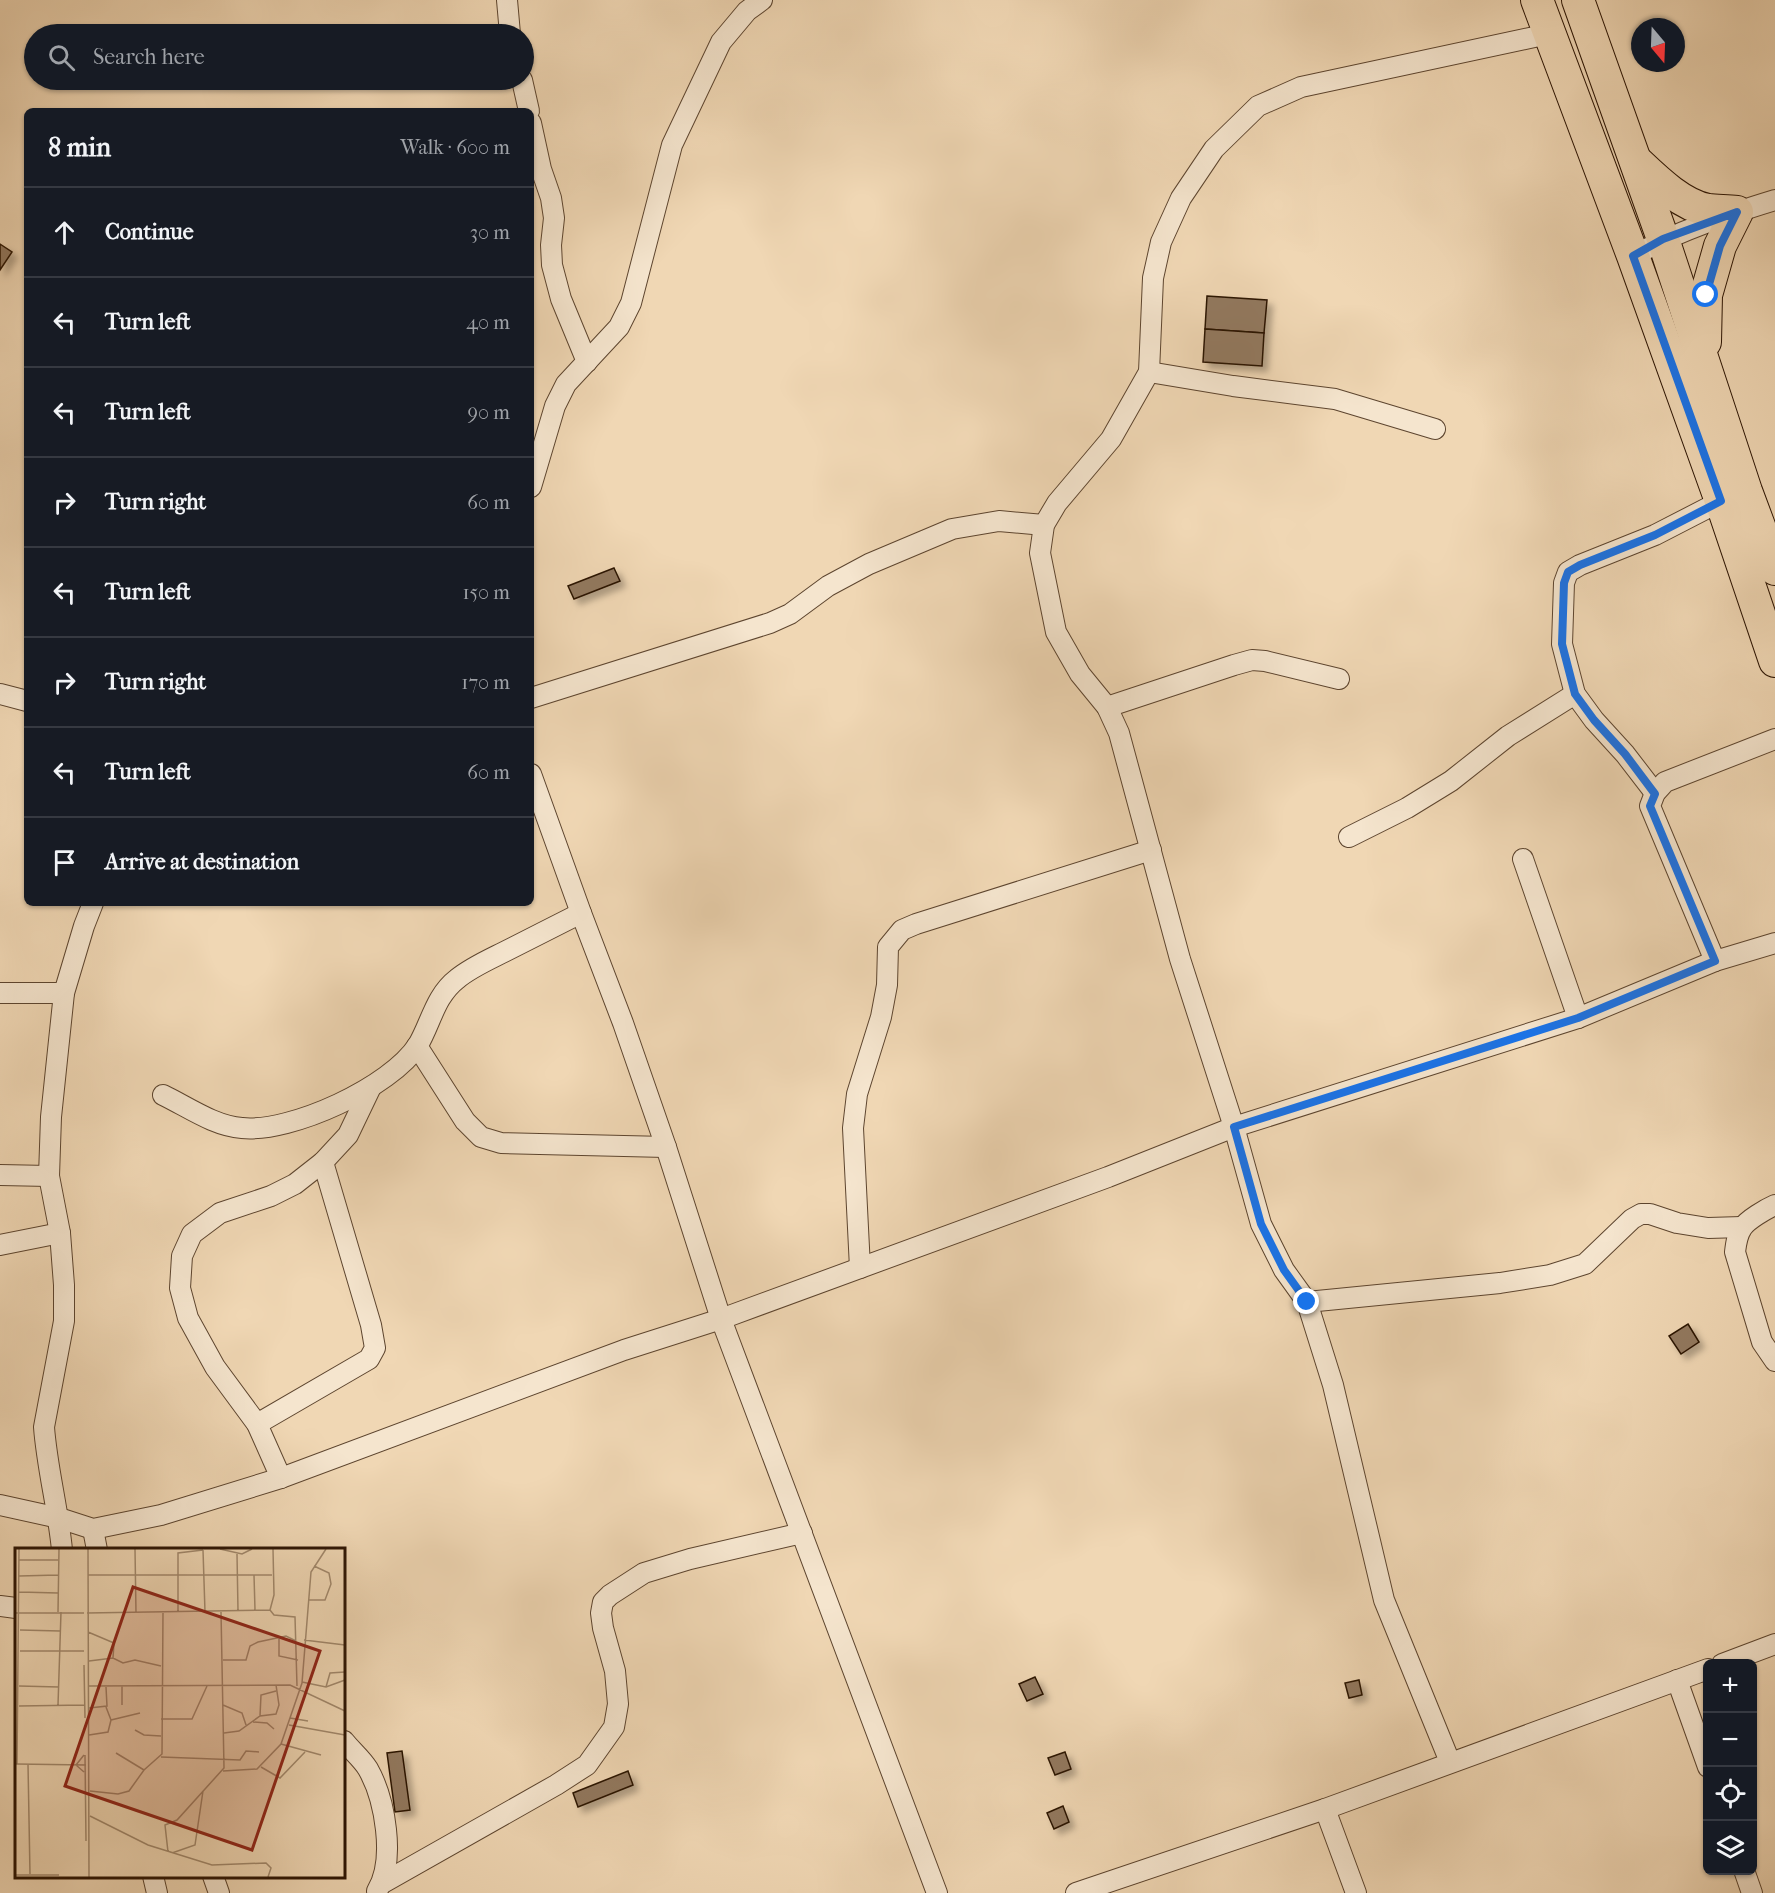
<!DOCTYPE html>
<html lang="en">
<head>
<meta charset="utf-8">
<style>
  body { margin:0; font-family:"IM FELL French Canon",serif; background:#242831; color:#f1f3f6 }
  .controls { position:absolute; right:18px; bottom:18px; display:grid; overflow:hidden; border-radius:9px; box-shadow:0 2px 4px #0004 }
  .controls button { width:54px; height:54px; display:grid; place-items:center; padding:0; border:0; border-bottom:2px solid #363941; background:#171b24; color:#f1f3f6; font:30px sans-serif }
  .compass { position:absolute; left:1631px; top:18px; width:54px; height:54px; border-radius:50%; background:#171b24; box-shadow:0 2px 4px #0004; rotate:161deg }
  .stop { position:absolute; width:18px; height:18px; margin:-14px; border:4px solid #1a73e8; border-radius:50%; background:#fff }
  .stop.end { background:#1a73e8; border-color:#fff; box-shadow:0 2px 6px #0008 }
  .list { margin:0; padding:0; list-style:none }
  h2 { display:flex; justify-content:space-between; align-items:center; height:78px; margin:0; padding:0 24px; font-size:26px }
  h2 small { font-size:20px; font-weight:400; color:#9ea1a6 }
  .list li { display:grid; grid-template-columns:39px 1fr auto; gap:18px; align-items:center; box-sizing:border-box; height:90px; padding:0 24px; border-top:2px solid #363941 }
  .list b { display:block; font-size:22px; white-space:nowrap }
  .list em { font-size:20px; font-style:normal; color:#9ea1a6 }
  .icon { flex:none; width:33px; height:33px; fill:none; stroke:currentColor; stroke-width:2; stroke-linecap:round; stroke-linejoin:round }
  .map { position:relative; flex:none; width:1775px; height:1893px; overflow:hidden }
  .search { position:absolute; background:#171b24; box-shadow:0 2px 4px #0004; left:24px; top:24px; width:510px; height:66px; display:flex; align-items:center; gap:15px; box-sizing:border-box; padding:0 21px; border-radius:33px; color:#9ea1a6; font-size:22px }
  .panel { position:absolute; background:#171b24; box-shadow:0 2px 4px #0004; left:24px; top:108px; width:510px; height:798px; border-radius:9px }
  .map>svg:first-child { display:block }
  .building { fill:#92795f; stroke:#2c1403; stroke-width:1.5; filter:url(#shadow) }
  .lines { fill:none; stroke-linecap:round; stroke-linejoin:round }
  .street-casing { stroke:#5d452f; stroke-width:22 }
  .primary-casing { stroke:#2c1403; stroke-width:34 }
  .street { stroke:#f5e5ce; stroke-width:20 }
  .primary { stroke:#f0d7b4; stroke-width:32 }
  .route { stroke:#1a73e8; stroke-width:8 }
  .inset-road { fill:none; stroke:#a2896d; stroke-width:1.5 }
  .view { fill:#8f2418; fill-opacity:0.15; stroke:#8f2418; stroke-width:3 }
  .inset-edge { fill:none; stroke:#2c1403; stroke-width:3 }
</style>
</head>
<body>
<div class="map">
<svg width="1775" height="1893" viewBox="0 0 1775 1893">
  <defs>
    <filter id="shadow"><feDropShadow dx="5.5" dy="5.5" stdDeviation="3" flood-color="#0004"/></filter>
  </defs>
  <rect width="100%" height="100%" fill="#f0d7b4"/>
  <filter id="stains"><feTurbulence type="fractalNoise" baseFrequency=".00333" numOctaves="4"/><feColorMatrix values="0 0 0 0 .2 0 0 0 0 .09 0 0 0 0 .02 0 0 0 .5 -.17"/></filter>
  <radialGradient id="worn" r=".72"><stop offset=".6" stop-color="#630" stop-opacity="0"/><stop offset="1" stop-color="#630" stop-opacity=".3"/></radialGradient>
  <g class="building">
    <polygon points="0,244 12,252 0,270"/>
    <polygon points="1207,296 1267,300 1264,333 1205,329"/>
    <polygon points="1205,329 1264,333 1262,366 1203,362"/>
    <polygon points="614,568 620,581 574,599 568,586"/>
    <polygon points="1688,1324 1699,1342 1681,1354 1669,1336"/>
    <polygon points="1035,1677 1043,1694 1027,1701 1019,1684"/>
    <polygon points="1359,1680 1362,1695 1349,1698 1345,1683"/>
    <polygon points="402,1751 410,1810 395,1812 387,1753"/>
    <polygon points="1065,1752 1071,1769 1055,1775 1048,1758"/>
    <polygon points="628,1771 633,1785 578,1807 573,1793"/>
    <polygon points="1063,1806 1069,1822 1054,1829 1047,1813"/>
  </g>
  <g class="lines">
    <defs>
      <g id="street">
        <polyline points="507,0 510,34"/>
        <polyline points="522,80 529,111"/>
        <polyline points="531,123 541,169 551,198 554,218 551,245 552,265 561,299 587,362"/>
        <path d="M1633 256C1678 231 1726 215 1775 200"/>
        <polyline points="1149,372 1233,386 1335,399 1435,429"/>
        <polyline points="531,487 555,406 566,384 619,327 631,303 672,145 721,42 747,11 762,0"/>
        <polyline points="0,694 27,701"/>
        <polyline points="531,698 770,623 790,614 828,586 869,564 952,529 999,521 1044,525"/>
        <polyline points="1107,707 1234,665 1252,660 1265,661 1339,679"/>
        <polyline points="531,774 581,913 623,1023 666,1147 721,1319 937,1893"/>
        <polyline points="1655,793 1625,754 1594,720 1575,694 1562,644 1564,583 1568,572 1580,565 1655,535 1721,501"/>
        <polyline points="1349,837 1407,808 1451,781 1508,736 1575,694"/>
        <polyline points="1523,859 1578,1018"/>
        <polyline points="1715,961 1650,806 1655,793 1665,782 1775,739"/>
        <polyline points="0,993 64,993"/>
        <polyline points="417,1046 465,1121 481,1137 501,1143 666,1147"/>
        <path d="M163 1095C188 1107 214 1126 242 1128 291 1133 391 1087 418 1045 431 1023 435 996 457 979 470 968 488 960 504 952 530 939 555 926 581 913"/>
        <polyline points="0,1175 49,1176"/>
        <path d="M1775 1205C1766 1209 1747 1220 1742 1228 1737 1235 1736 1244 1735 1252L1762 1342 1775 1361"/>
        <polyline points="0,1245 60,1233"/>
        <polyline points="860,1268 853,1128 857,1094 881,1017 887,985 888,947 902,930 916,924 1151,850"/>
        <polyline points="1307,1302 1500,1283 1550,1275 1585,1264 1632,1219 1641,1214 1650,1214 1677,1223 1708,1228 1742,1227"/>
        <polyline points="257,1424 369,1359 375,1348 371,1325 323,1162"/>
        <polyline points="281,1478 257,1424 215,1367 188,1318 180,1288 182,1256 192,1234 220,1213 271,1196 295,1184 323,1162 348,1135 371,1087"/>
        <polyline points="0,1505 59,1518 93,1529 161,1515 281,1478 624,1350 721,1319 1108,1177 1234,1127 1578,1018 1715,961 1775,943"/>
        <polyline points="93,1529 97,1550"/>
        <path d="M62 1550C58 1508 47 1468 44 1427L64 1321V1285L60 1233 49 1176 51 1117 64 993 84 926 93 903"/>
        <polyline points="0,1606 16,1608"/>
        <polyline points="1722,1664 1775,1644"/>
        <polyline points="1677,1680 1708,1767"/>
        <path d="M344 1741C351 1750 362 1759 368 1769 385 1799 396 1860 377 1891"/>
        <polyline points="1450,1762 1384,1600 1333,1385 1307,1302 1284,1270 1261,1224 1234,1127 1180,959 1119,733 1107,707 1080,674 1056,632 1040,553 1044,525 1057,503 1111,439 1149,372 1153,278 1161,242 1181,198 1214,149 1258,106 1301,87 1548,34"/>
        <polyline points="1325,1809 1356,1893"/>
        <polyline points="1744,1870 1752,1893"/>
        <polyline points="153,1876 157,1893"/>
        <polyline points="213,1876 219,1893"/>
        <polyline points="381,1884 556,1785 587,1765 614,1727 618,1704 615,1671 603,1628 601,1613 603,1602 610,1595 644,1573 690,1559 802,1533"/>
        <polyline points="1076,1893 1325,1809 1708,1669"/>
      </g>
      <g id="primary">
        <polyline points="1537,0 1633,256 1721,501 1775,661"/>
        <polyline points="1578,0 1663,239 1746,491 1775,569"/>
        <path d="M1636 161C1655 179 1681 205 1708 210 1717 211 1727 211 1737 212L1720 246 1706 295 1705 342"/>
      </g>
    </defs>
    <use href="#street" class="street-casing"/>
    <use href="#primary" class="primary-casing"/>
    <use href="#street" class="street"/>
    <use href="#primary" class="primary"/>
  </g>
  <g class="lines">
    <polyline class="route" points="1307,1302 1284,1270 1261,1224 1234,1127 1578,1018 1715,961 1650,806 1655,794 1625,754 1594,720 1575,694 1562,644 1564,583 1568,572 1580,565 1655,535 1721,501 1633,256 1663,239 1737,212 1720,246 1706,295"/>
  </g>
  <g transform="translate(15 1548)">
    <rect width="330" height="330" fill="#f0d7b4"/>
    <path class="inset-road" d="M73 1 74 329M120 1 121 65M205 1 227 6 237 1M188 2 190 64M222 6 223 63M4 12H43M73 27H257M239 27 240 62M4 28 43 27M4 44 43 45M294 52H310L316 36 314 25 299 18M255 62 259 47 258 1M43 64 44 1M163 64V5L188 2M0 65H69M72 65 255 62 259 67 280 69 282 138M5 82 45 83M73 84 99 95 98 110M264 91V108L283 112M289 92 330 97M5 103H69M208 112H231L235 98 243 94 271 88 281 93M74 113 98 110 108 115 120 112 146 118M69 117 70 170M287 134 311 139 330 132M4 138 44 139M74 138 275 137 330 163M107 138V157M311 139 315 125 330 124M43 157 46 64M208 157 227 165 231 177M4 158 70 157M74 160 92 158 91 139M245 168 246 147 261 143M275 170 293 173M146 171H177L192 138M96 172 125 165M238 174 252 175 259 181M274 177 330 187M120 182 129 187 146 188M209 185 224 183 245 168 261 166 264 157 261 137M74 187 93 184 96 172 91 159M266 196 306 207M101 205 129 222M69 207 61 217 69 224M70 207 71 293M146 209 225 212 231 203 244 204M1 216 71 217M2 216 4 1M13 216 15 326M246 219 265 230 290 204M208 223 242 221 266 196 287 135 296 24 311 1M75 243 103 246 114 243 129 222 147 206 148 64M75 268 133 297 197 317 251 315 256 320 253 329M153 304 150 277 162 272 209 220 206 64M157 305 180 297 188 243M0 327H44"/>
    <path class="view" d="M118 39 305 103 237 302 50 238Z"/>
    <rect width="330" height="330" class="inset-edge"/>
  </g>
  <rect width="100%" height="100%" filter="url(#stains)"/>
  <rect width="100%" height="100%" fill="url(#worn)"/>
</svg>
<div class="controls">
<button>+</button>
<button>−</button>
<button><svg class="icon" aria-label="locate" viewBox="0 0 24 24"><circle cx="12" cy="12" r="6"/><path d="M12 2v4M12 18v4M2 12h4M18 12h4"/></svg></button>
<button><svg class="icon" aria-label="layers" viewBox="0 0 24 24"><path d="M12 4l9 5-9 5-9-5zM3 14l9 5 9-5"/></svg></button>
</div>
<svg class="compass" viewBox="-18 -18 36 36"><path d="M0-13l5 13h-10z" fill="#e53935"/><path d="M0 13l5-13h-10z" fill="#9ea1a6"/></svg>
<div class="stop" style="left:1706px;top:295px"></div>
<div class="stop end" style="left:1307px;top:1302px"></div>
<div class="search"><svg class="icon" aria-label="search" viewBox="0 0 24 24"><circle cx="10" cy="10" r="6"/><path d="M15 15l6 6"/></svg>Search here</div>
<section class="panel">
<h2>8 min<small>Walk · 600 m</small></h2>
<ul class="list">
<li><svg class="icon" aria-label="ahead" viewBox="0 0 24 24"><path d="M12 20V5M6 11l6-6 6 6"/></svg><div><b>Continue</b></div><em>30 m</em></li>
<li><svg class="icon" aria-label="left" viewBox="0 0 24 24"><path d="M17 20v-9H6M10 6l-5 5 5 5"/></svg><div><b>Turn left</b></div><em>40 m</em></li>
<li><svg class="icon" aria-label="left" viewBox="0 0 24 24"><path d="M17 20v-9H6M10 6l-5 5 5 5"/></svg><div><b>Turn left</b></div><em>90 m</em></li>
<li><svg class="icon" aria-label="right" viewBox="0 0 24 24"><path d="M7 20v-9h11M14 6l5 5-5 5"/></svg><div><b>Turn right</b></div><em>60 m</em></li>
<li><svg class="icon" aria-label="left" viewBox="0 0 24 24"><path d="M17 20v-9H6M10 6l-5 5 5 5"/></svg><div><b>Turn left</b></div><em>150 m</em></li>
<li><svg class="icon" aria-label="right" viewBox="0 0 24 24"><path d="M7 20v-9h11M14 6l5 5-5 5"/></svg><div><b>Turn right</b></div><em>170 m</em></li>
<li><svg class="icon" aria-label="left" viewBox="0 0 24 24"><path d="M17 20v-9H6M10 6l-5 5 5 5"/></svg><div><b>Turn left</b></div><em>60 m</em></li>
<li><svg class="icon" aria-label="arrive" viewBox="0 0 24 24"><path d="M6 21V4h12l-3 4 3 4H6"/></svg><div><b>Arrive at destination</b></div></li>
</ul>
</section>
</div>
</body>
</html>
